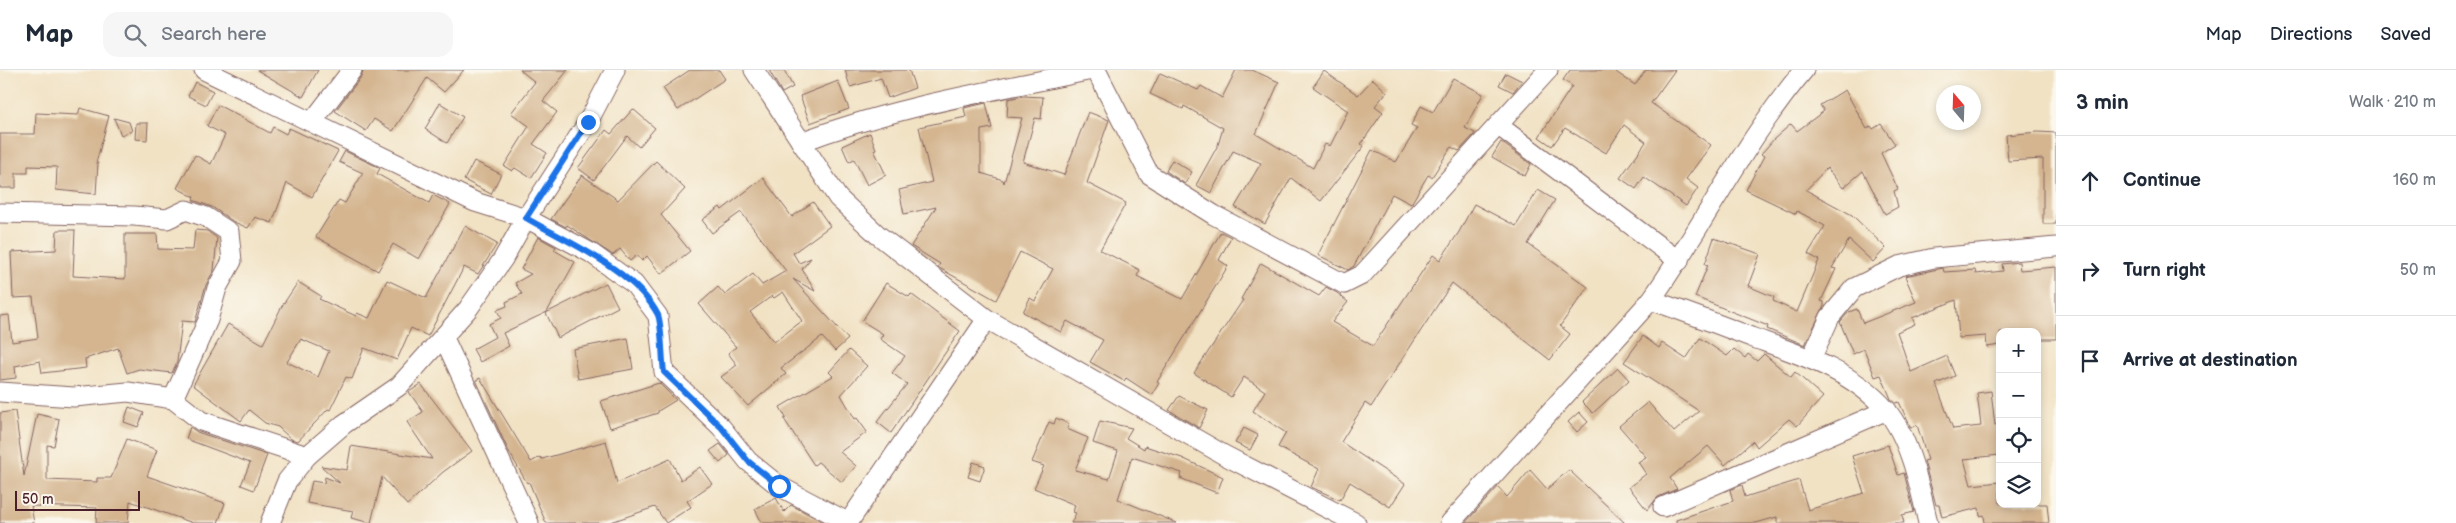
<!DOCTYPE html>
<html lang="en">
<head>
<meta charset="utf-8">
<style>
  body { margin:0; font-family:"Balsamiq Sans",sans-serif; background:#f6f6f7; color:#1f2937 }
  .controls { position:absolute; right:15px; bottom:15px; display:grid; overflow:hidden; border-radius:10px; box-shadow:0 2px 8px #0003 }
  .controls button { width:45px; height:45px; display:grid; place-items:center; padding:0; border:0; border-bottom:1px solid #e0e1e3; background:#fff; color:#1f2937; font:25px sans-serif }
  .compass { position:absolute; left:1936px; top:15px; width:45px; height:45px; border-radius:50%; background:#fff; box-shadow:0 2px 8px #0003; rotate:341deg }
  .scale { position:absolute; left:15px; bottom:12px; width:125px; box-sizing:border-box; padding-left:5px; border:2px solid #4a1f2b; border-top:0; font-size:14px; line-height:18px; white-space:nowrap; color:#4a1f2b; -webkit-text-stroke:4px #fbf7ec; paint-order:stroke }
  .stop { position:absolute; width:15px; height:15px; margin:-11px; border:4px solid #1a73e8; border-radius:50%; background:#fff }
  .stop.end { background:#1a73e8; border-color:#fff; box-shadow:0 1px 5px #0008 }
  .list { margin:0; padding:0; list-style:none }
  h2 { display:flex; justify-content:space-between; align-items:center; height:65px; margin:0; padding:0 20px; font-size:21px }
  h2 small { font-size:16px; font-weight:400; color:#747a83 }
  .list li { display:grid; grid-template-columns:32px 1fr auto; gap:15px; align-items:center; box-sizing:border-box; height:90px; padding:0 20px; border-top:1px solid #e0e1e3 }
  .list b { display:block; font-size:19px; white-space:nowrap }
  .list em { font-size:16px; font-style:normal; color:#747a83 }
  .icon { flex:none; width:28px; height:28px; fill:none; stroke:currentColor; stroke-width:2; stroke-linecap:round; stroke-linejoin:round }
  .map { position:relative; flex:none; width:2056px; height:453px; overflow:hidden }
  header { display:flex; align-items:center; gap:30px; box-sizing:border-box; height:70px; padding:0 25px; background:#fff; border-bottom:1px solid #e0e1e3 }
  header strong { font-size:24px }
  nav { display:flex; gap:28px; margin-inline-start:auto; font-size:18px }
  .search { width:350px; height:45px; background:#f6f6f7; display:flex; align-items:center; gap:12px; box-sizing:border-box; padding:0 18px; border-radius:15px; color:#747a83; font-size:19px }
  main { display:flex }
  aside { flex:1; background:#fff }
  .map>svg:first-child { display:block }
  .building { fill:#d4b590; fill-rule:evenodd }
  .lines { fill:none; stroke-linecap:round; stroke-linejoin:round }
  .minor-casing { stroke:#846361; stroke-width:21 }
  .minor { stroke:#fff; stroke-width:19 }
  .route { stroke:#1a73e8; stroke-width:6 }
</style>
</head>
<body>
<header>
<strong>Map</strong>
<div class="search"><svg class="icon" aria-label="search" viewBox="0 0 24 24"><circle cx="10" cy="10" r="6"/><path d="M15 15l6 6"/></svg>Search here</div>
<nav><a>Map</a><a>Directions</a><a>Saved</a></nav>
</header>
<main>
<div class="map">
<svg width="2056" height="453" viewBox="0 0 2056 453">
  <rect width="100%" height="100%" fill="#fbf7ec"/>
  <filter id="ink" filterUnits="userSpaceOnUse"><feTurbulence type="fractalNoise" baseFrequency=".02" numOctaves="2"/><feDisplacementMap in="SourceGraphic" scale="10" xChannelSelector="R" yChannelSelector="G"/><feConvolveMatrix kernelMatrix="1 2 1 2 8 2 1 2 1" color-interpolation-filters="sRGB"/></filter>
  <filter id="wash" filterUnits="userSpaceOnUse"><feTurbulence type="fractalNoise" baseFrequency=".0096" numOctaves="4" result="noise"/><feDisplacementMap in="SourceGraphic" scale="20" xChannelSelector="R" yChannelSelector="G"/><feGaussianBlur stdDeviation="1.12" result="paint"/><feColorMatrix in="noise" values="0 0 0 0 0 0 0 0 0 0 0 0 0 0 0 0 0 1.4 0 .05"/><feComposite in="paint" operator="in"/></filter>
  <g filter="url(#wash)">
    <rect width="100%" height="100%" fill="#f1e2c4"/>
    <g id="blocks">
      <g class="building">
        <polygon points="257,0 318,0 303,27"/>
        <polygon points="363,0 464,0 444,22 427,8 393,61 374,49 366,61 335,41 361,7"/>
        <polygon points="520,0 568,0 543,31 557,42 533,74 547,83 531,108 515,98 512,101 504,96 529,56 511,43 535,12"/>
        <polygon points="690,0 719,0 725,9 678,40 663,18"/>
        <polygon points="769,0 784,0 793,17 782,23"/>
        <polygon points="845,0 909,0 915,18 888,28 881,8 850,17"/>
        <polygon points="1236,0 1252,0 1279,12 1256,64 1313,98 1325,74 1330,76 1348,41 1313,17 1324,1 1358,25 1373,9 1387,22 1375,36 1383,42 1361,74 1364,76 1321,131 1291,108 1265,154 1235,137 1261,93 1233,81 1211,123 1196,115 1218,75 1223,58 1184,36 1183,39 1150,24 1160,3 1198,20 1201,16 1222,28"/>
        <polygon points="1570,0 1613,0 1635,15 1646,0 1675,0 1651,33 1711,75 1686,109 1698,118 1686,136 1644,107 1636,119 1620,108 1646,72 1624,55 1606,83 1565,58 1552,76 1539,67 1572,16 1563,10"/>
        <polygon points="1506,3 1522,11 1513,22 1499,15"/>
        <polygon points="1453,8 1483,24 1465,58 1475,63 1473,66 1459,81 1451,77 1432,107 1428,105 1411,134 1392,124 1354,196 1348,200 1318,185 1372,80 1396,92 1417,58 1411,55 1421,36 1433,42"/>
        <polygon points="838,11 849,39 810,53 800,26"/>
        <polygon points="195,12 213,21 206,35 188,26"/>
        <polygon points="1845,20 1867,59 1871,56 1873,59 1881,54 1895,74 1881,83 1898,119 1894,121 1898,137 1885,144 1863,101 1843,118 1827,98 1806,120 1852,145 1886,178 1873,192 1849,170 1832,198 1836,199 1821,231 1824,232 1824,236 1805,275 1767,259 1768,256 1695,227 1708,195 1705,194 1714,168 1760,184 1748,216 1774,227 1773,231 1797,242 1819,190 1808,184 1825,156 1797,141 1796,144 1746,120 1764,86 1761,84 1774,69 1791,54 1797,61 1824,41 1820,35"/>
        <polygon points="1023,26 1043,27 1041,49 1035,48 1023,92 1064,105 1088,42 1109,50 1087,113 1126,133 1100,180 1140,200 1137,206 1182,229 1221,162 1231,167 1219,190 1228,196 1157,312 1159,313 1152,325 1126,308 1124,311 1090,292 1103,270 1067,251 1061,262 1023,242 1030,228 1035,231 1053,199 1020,182 996,230 941,199 938,197 940,194 911,176 936,137 904,144 899,120 932,112 919,57 966,47 964,38 986,33 992,58 981,60 981,103 1003,110 1004,113 1022,48 1007,47 1008,29"/>
        <polygon points="440,33 463,47 447,73 425,59"/>
        <polygon points="218,35 270,63 273,57 286,64 289,58 338,81 312,127 287,113 272,153 255,147 248,158 234,152 212,137 193,130 194,127 177,118 195,85 211,94 225,65 207,56"/>
        <polygon points="80,38 109,46 96,93 98,93 96,124 56,120 57,97 28,96 28,103 16,103 16,118 0,118 0,64 35,64 36,43 78,45"/>
        <polygon points="633,39 655,58 639,77 627,66 594,110 578,98 606,60 611,64"/>
        <polygon points="114,48 129,52 132,61 121,65"/>
        <polygon points="136,53 148,53 147,70 135,69"/>
        <polygon points="2038,62 2056,63 2056,154 2043,154 2043,89 2008,91 2006,65"/>
        <polygon points="870,63 876,79 874,80 886,105 867,115 854,89 849,92 842,76"/>
        <polygon points="1501,72 1531,94 1525,106 1492,87"/>
        <polygon points="345,81 380,98 377,104 429,133 433,125 450,134 419,189 393,174 378,201 316,167 339,130 345,133 363,103 339,92"/>
        <polygon points="1172,90 1192,102 1185,114 1166,101"/>
        <polygon points="474,91 501,104 491,124 464,110"/>
        <polygon points="656,91 685,119 661,145 690,181 661,204 647,186 642,191 637,185 630,191 620,179 613,185 567,155 566,157 551,149 582,105 618,130"/>
        <path d="M763 108 792 147 813 132 830 156 793 183 799 193 811 188 802 199 815 221 793 209 848 269 835 281 822 267 781 298 786 304 748 336 721 307 737 295 728 283 736 277 699 234 718 217 725 225 753 204 762 215 786 201 741 142 712 163 702 150 720 137 722 140ZM783 222 802 251 774 272 750 242 772 226 774 228Z"/>
        <polygon points="1538,120 1555,130 1528,174 1588,217 1560,256 1570,264 1550,290 1452,213 1371,337 1365,333 1341,372 1405,414 1390,437 1350,412 1340,430 1311,417 1319,399 1278,377 1286,363 1253,341 1265,321 1244,307 1231,327 1194,303 1243,230 1241,229 1261,193 1319,226 1326,217 1337,223 1348,232 1332,252 1373,276 1433,185 1440,190 1459,162 1474,134 1516,156"/>
        <path d="M465 156 497 174 478 204 464 197 428 266 411 258 397 290 364 278 352 309 346 307 330 340 328 339 298 371 291 369 278 357 265 353 249 340 241 351 193 315 228 254 263 274 282 236 298 212 321 226 319 229 356 246 357 243 369 248 387 210 426 228ZM301 269 329 281 318 307 287 292Z"/>
        <polygon points="57,160 75,160 73,206 125,209 125,164 157,164 158,179 193,180 195,160 207,161 217,168 214,200 206,215 195,252 182,251 177,292 172,303 139,299 127,303 118,278 85,289 86,298 42,303 40,291 15,296 16,308 0,310 0,246 9,245 12,272 38,268 33,227 13,228 11,182 56,180"/>
        <polygon points="538,167 556,177 554,180 575,192 547,242 503,263 509,276 480,292 473,279 495,267 489,254 501,248 497,240 507,236 506,232 522,224 515,213 531,204 521,199"/>
        <polygon points="2019,192 2020,200 2056,197 2056,269 2037,269 2037,262 2000,262 2000,275 1987,277 1986,266 1959,268 1956,230 1912,248 1915,254 1897,262 1911,302 1947,286 1955,306 1936,314 1953,359 1981,356 1977,323 1991,321 1995,355 2000,354 2000,385 1964,389 1971,415 2000,412 2000,434 2047,434 2049,453 1985,453 1984,445 1980,446 1979,438 1942,447 1939,435 1936,435 1924,391 1928,390 1917,355 1911,358 1899,332 1896,333 1891,329 1881,305 1875,307 1864,279 1853,284 1840,252 1849,242 1857,239 1863,253 1916,232 1905,206 1943,198 1944,202 1975,200 1976,204 2003,201 2002,194"/>
        <polygon points="606,213 618,237 558,268 546,243"/>
        <polygon points="886,213 909,227 911,224 960,261 891,363 877,352 907,314 892,303 905,286 880,269 883,264 862,251"/>
        <polygon points="1643,266 1659,278 1662,273 1686,289 1700,268 1727,286 1734,279 1745,288 1748,284 1757,291 1764,284 1791,307 1795,302 1823,327 1797,356 1789,349 1757,377 1753,371 1725,395 1708,376 1670,408 1677,419 1658,427 1647,440 1629,417 1646,404 1638,392 1646,387 1619,356 1648,332 1674,362 1699,341 1624,292"/>
        <polygon points="628,268 633,299 578,309 573,279"/>
        <polygon points="849,280 867,296 841,325 855,349 857,348 867,362 840,382 856,396 842,412 818,392 814,395 784,349 786,348 780,337 833,306 829,302"/>
        <polygon points="1618,298 1629,310 1593,343 1582,332"/>
        <polygon points="480,308 531,392 540,387 542,389 606,371 617,413 670,389 681,410 700,397 712,414 687,431 691,437 666,453 655,437 608,453 546,453 529,412 527,413 508,380 476,310"/>
        <polygon points="659,313 676,330 658,341 658,343 610,358 601,331"/>
        <polygon points="421,314 472,381 443,402 407,435 382,407 371,453 351,448 353,441 307,433 312,411 324,413 325,407 340,413 321,396 347,400 351,376 432,389 407,352 423,342 409,322"/>
        <polygon points="1179,326 1208,340 1199,358 1169,340"/>
        <polygon points="129,337 144,343 138,357 124,352"/>
        <polygon points="15,341 24,406 37,344 59,349 54,376 47,375 47,410 97,412 97,408 111,408 127,369 157,380 147,406 225,433 218,453 193,453 130,431 128,453 96,453 97,438 31,436 34,453 0,453 0,343"/>
        <polygon points="1579,342 1588,352 1577,362 1568,352"/>
        <polygon points="1056,348 1069,354 1067,359 1088,368 1075,400 1109,409 1118,381 1093,373 1100,351 1132,358 1126,368 1144,379 1145,376 1182,388 1223,407 1217,423 1180,408 1182,403 1132,387 1118,429 1177,453 1071,453 1076,443 1073,442 1075,435 1034,418 1044,396 1032,392 1049,352 1054,354"/>
        <polygon points="190,357 197,362 267,385 254,420 241,415 250,393 186,369"/>
        <polygon points="1244,358 1258,365 1250,380 1235,373"/>
        <polygon points="720,374 729,385 720,393 710,381"/>
        <polygon points="1888,375 1898,405 1904,403 1914,442 1902,445 1904,453 1777,453 1777,447 1756,453 1676,453 1676,450 1733,431 1730,420 1742,415 1745,427 1799,410 1808,440 1864,423 1852,386"/>
        <polygon points="973,392 985,396 980,411 968,407"/>
        <polygon points="1530,400 1547,419 1569,400 1625,453 1465,453 1498,417 1507,427"/>
        <polygon points="776,428 784,442 791,435 825,453 762,453 755,439"/>
      </g>
    </g>
  </g>
  <g filter="url(#ink)">
    <use href="#blocks" fill-opacity="0" stroke="#846361" stroke-width="1"/>
    <g class="lines">
      <defs>
        <g id="minor">
          <polyline points="204,0 475,132 526,148 591,183 634,214 658,246 664,302 721,357 748,391 779,416 849,453"/>
          <polyline points="754,0 838,128 878,165 987,249 1224,385 1356,453"/>
          <polyline points="1096,0 1149,104 1214,145 1344,214 1362,205 1548,0"/>
          <polyline points="312,52 352,0"/>
          <polyline points="1499,56 1679,191"/>
          <path d="M801 72C895 36 994 21 1092 0"/>
          <polyline points="0,143 134,146 167,149 186,140 206,147 229,162 232,191 217,218 208,250 173,329"/>
          <path d="M1651 230C1685 242 1718 254 1751 267 1798 284 1852 300 1886 340 1910 368 1920 418 1928 453"/>
          <polyline points="444,268 529,453"/>
          <polyline points="1811,289 1830,247 1854,218 1899,196 1934,188 2056,177"/>
          <polyline points="0,322 74,327 128,322 173,329 201,351 307,386"/>
          <polyline points="1663,437 1887,340"/>
          <polyline points="270,453 287,411 307,386 344,354 399,316 468,239 503,189 526,148 588,52 615,0"/>
          <polyline points="848,453 987,249"/>
          <path d="M1450 453 1651 230C1704 155 1745 70 1804 0"/>
        </g>
      </defs>
      <use href="#minor" class="minor-casing"/>
      <use href="#minor" class="minor"/>
    </g>
  </g>
  <g class="lines" filter="url(#ink)">
    <path class="route" d="M588 52 526 148C567 172 635 200 658 245 662 254 662 290 664 302L721 357 748 391 779 416"/>
  </g>
</svg>
<div class="controls">
<button>+</button>
<button>−</button>
<button><svg class="icon" aria-label="locate" viewBox="0 0 24 24"><circle cx="12" cy="12" r="6"/><path d="M12 2v4M12 18v4M2 12h4M18 12h4"/></svg></button>
<button><svg class="icon" aria-label="layers" viewBox="0 0 24 24"><path d="M12 4l9 5-9 5-9-5zM3 14l9 5 9-5"/></svg></button>
</div>
<svg class="compass" viewBox="-18 -18 36 36"><path d="M0-13l5 13h-10z" fill="#e53935"/><path d="M0 13l5-13h-10z" fill="#747a83"/></svg>
<div class="scale">50 m</div>
<div class="stop" style="left:779px;top:416px"></div>
<div class="stop end" style="left:588px;top:52px"></div>
</div>
<aside>
<h2>3 min<small>Walk · 210 m</small></h2>
<ul class="list">
<li><svg class="icon" aria-label="ahead" viewBox="0 0 24 24"><path d="M12 20V5M6 11l6-6 6 6"/></svg><div><b>Continue</b></div><em>160 m</em></li>
<li><svg class="icon" aria-label="right" viewBox="0 0 24 24"><path d="M7 20v-9h11M14 6l5 5-5 5"/></svg><div><b>Turn right</b></div><em>50 m</em></li>
<li><svg class="icon" aria-label="arrive" viewBox="0 0 24 24"><path d="M6 21V4h12l-3 4 3 4H6"/></svg><div><b>Arrive at destination</b></div></li>
</ul>
</aside>
</main>
</body>
</html>
